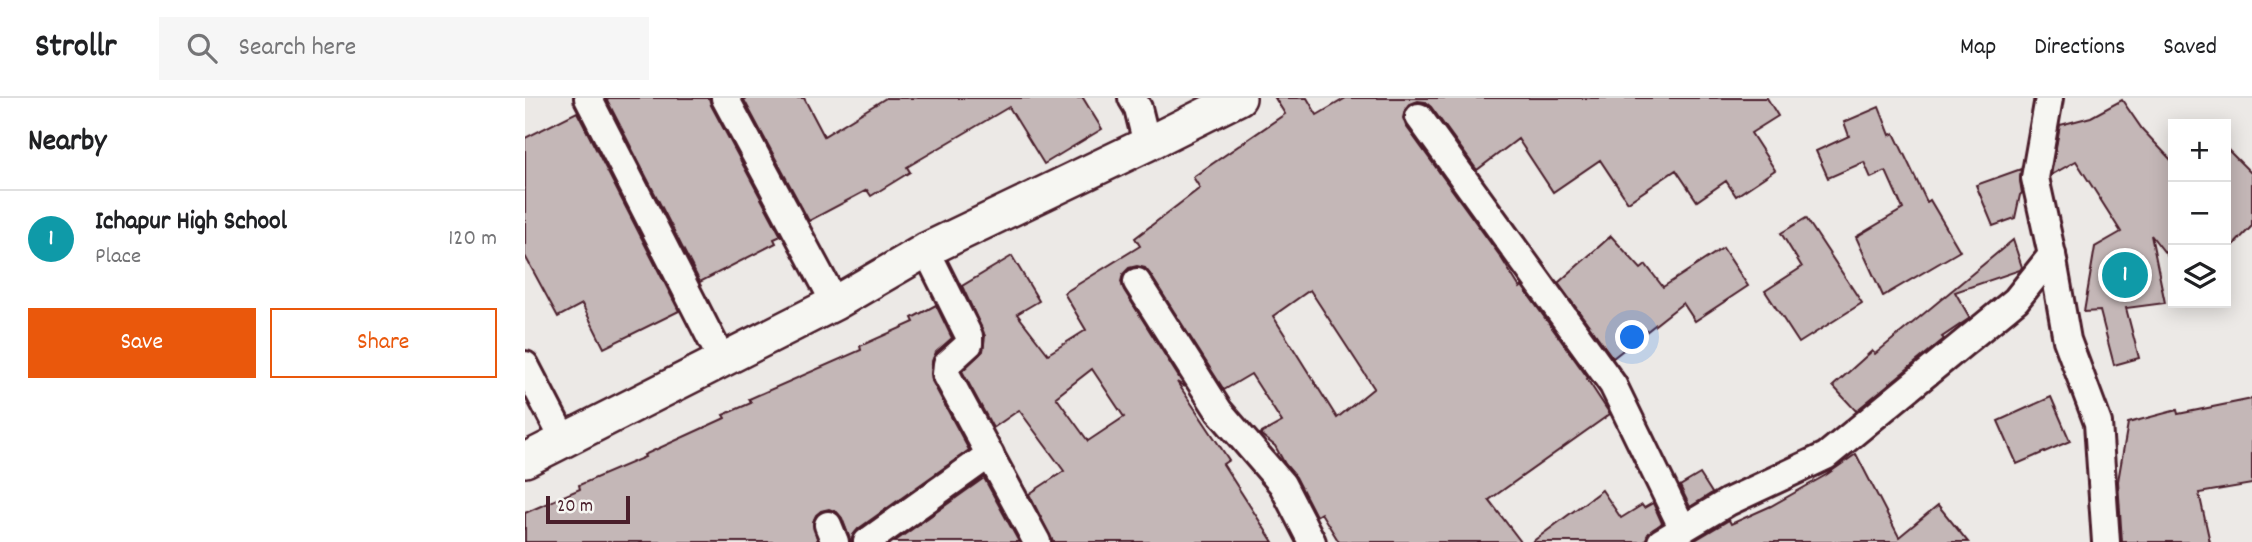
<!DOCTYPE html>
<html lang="en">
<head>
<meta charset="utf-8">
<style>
  body { margin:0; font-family:Dekko,sans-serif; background:#f6f6f6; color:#202124 }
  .controls { position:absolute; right:21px; top:21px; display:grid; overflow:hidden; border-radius:0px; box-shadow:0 4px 18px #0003 }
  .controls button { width:63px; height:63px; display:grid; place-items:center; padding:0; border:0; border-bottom:2px solid #e0e0e0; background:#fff; color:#202124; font:35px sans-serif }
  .scale { position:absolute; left:21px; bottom:18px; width:84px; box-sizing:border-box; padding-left:7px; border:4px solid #4a1f2b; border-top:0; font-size:19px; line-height:24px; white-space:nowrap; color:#4a1f2b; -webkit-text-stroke:5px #f6f6f2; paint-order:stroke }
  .you { position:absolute; left:1108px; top:240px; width:24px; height:24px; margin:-18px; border:5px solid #fff; border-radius:50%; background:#1a73e8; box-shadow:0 0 0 10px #1a73e833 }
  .badge { display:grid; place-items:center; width:46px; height:46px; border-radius:50%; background:#ea580c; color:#fff; font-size:23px; font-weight:700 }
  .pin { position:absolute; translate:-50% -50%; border:4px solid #fff; box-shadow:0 2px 7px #0006 }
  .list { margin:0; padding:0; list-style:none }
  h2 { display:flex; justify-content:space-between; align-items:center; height:91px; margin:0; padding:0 28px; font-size:30px }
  h2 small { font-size:23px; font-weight:400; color:#757577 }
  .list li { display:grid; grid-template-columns:46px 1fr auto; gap:21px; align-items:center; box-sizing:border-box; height:98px; padding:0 28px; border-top:2px solid #e0e0e0 }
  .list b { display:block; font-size:26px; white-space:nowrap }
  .list p { margin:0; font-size:23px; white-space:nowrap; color:#757577 }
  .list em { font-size:23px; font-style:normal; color:#757577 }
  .actions { display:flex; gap:14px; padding:21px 28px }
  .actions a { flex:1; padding:16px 0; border:2px solid #ea580c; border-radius:0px; text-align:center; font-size:24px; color:#ea580c }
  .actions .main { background:#ea580c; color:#fff }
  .icon { flex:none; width:38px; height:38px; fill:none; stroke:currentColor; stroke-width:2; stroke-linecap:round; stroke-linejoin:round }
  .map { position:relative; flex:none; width:1727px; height:444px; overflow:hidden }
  header { display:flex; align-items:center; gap:42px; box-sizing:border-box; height:98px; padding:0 35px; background:#fff; border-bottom:2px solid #e0e0e0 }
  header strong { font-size:33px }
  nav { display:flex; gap:38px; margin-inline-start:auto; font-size:24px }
  .search { width:490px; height:63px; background:#f6f6f6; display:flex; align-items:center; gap:18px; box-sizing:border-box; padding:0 24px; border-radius:0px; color:#757577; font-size:26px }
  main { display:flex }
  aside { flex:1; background:#fff }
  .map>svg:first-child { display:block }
  .building { fill:#c4b7b7; stroke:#4a1f2b; stroke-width:2; fill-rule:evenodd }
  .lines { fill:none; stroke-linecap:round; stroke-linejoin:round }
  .minor-casing { stroke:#4a1f2b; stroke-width:32 }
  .tertiary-casing { stroke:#4a1f2b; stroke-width:38 }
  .minor { stroke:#f6f6f2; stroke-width:26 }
  .tertiary { stroke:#f6f6f2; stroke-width:33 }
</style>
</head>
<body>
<header>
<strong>Strollr</strong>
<div class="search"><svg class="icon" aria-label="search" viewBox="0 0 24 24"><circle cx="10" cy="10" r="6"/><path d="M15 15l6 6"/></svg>Search here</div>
<nav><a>Map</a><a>Directions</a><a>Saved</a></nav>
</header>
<main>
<aside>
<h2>Nearby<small></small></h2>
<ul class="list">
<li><span class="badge" style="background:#0f9aa8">1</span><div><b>Ichapur High School</b><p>Place</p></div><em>120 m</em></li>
</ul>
<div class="actions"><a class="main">Save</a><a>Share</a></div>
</aside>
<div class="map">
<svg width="1727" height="444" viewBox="0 0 1727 444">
  <rect width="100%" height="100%" fill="#ece9e6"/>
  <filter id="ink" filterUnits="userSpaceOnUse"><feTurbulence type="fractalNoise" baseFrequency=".0143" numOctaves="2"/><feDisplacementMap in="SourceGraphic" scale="14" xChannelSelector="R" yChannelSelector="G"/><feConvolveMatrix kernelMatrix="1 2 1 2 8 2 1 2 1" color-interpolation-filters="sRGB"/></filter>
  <g filter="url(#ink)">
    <g class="building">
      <polygon points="81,0 184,0 186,7 256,138 249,141 251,145 175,184"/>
      <polygon points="218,0 279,0 299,38 361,0 558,0 577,31 519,66 484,9 382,69 385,74 346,98 342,92 284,123"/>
      <path d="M750 0H782L792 17 821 0H1242L1253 18 1226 35 1250 72 1211 98 1201 83 1172 103 1151 72 1103 104 1075 62 1028 94 993 41 952 72 906 9 900 4 893 3 885 6 880 12 878 20 881 28 975 158 995 190 997 188 1063 280 1062 281 1085 316 964 402 996 444H814L796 415 791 418 771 379 760 366 750 348 735 336 757 324 726 276 699 292 625 176 620 170 612 168 604 170 598 176 596 184 599 192 660 289 652 284 704 362 698 366 748 444H528L504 396 539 373 494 312 468 330 437 273 458 253 460 238 437 188 487 158 514 203 492 216 523 256 561 232 539 195 615 148 610 140 675 90 668 79 760 16ZM785 192 849 290 812 320 748 218ZM567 271 599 319 563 343 531 299Z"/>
      <polygon points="1597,2 1617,31 1648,64 1648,165 1626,137 1640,205 1601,210 1614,260 1589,267 1575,213 1559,214 1570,149 1596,134 1551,63 1526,77 1535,27 1566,19"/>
      <polygon points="1354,9 1365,37 1369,35 1402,104 1405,102 1435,153 1358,198 1331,139 1378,111 1361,73 1346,80 1339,64 1303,80 1291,53 1324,38 1319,24"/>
      <polygon points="52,14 154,213 79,250 57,206 33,219 0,158 0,40"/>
      <polygon points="1701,50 1727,76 1727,128 1701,155"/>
      <polygon points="1496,71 1495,83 1497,95 1495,97 1490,120 1468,128 1451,87"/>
      <polygon points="1281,120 1337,205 1274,245 1240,193 1277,169 1256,135"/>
      <polygon points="1086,138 1116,171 1121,167 1138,189 1198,150 1223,188 1170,223 1158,205 1088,260 1033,185"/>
      <polygon points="1488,142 1497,169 1495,172 1430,194 1445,220 1417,239 1419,241 1331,313 1308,288 1347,253 1350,256"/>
      <polygon points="411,207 427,240 411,254 407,264 407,283 444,352 333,431 328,437 326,444 317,420 312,414 304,411 296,413 291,417 288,424 293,444 0,444 0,415 55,391 54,387 120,359 119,357 200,320 198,317 226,305 224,301 336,252 335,248 389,224 387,220"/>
      <polygon points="1526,299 1545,343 1492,366 1473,323"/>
      <polygon points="1727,301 1727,386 1674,395 1685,444 1597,444 1593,383 1603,325 1652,312 1653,316"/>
      <polygon points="1331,356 1374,439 1413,407 1443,444 1167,444 1204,422 1206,426 1246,408 1301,377"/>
      <polygon points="1175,376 1187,395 1165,409 1155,388"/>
      <polygon points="459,380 494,444 369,444"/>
      <polygon points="1077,392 1096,420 1117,407 1119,410 1128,405 1137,425 1123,436 1120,444 1007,444"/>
    </g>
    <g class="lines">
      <defs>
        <g id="minor">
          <polyline points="63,0 197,262"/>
          <polyline points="200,0 310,205"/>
          <polyline points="607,0 613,10 622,46"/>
          <polyline points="894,19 1088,287 1158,431"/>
          <polyline points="401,152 444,238 444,246 422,266 421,276 512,444"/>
          <polyline points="1527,157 1542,242 1573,325 1581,444"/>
          <polyline points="612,184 694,313 757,386 787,444"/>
          <polyline points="0,267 39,342"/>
          <polyline points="303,427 310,444"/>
          <polyline points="342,444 465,356"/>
          <polyline points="1136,444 1203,404 1301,358 1491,202 1527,157 1510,80 1524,0"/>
        </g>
        <polyline id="tertiary" points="0,362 310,205 401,152 622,46 714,0"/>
      </defs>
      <use href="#minor" class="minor-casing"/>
      <use href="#tertiary" class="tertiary-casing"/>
      <use href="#minor" class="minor"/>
      <use href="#tertiary" class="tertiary"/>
    </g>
  </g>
</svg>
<div class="controls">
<button>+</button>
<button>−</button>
<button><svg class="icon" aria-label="layers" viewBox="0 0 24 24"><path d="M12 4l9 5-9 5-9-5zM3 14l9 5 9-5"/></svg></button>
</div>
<div class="scale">20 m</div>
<div class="you"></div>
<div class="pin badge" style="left:1600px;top:177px;background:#0f9aa8">1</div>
</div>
</main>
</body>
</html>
